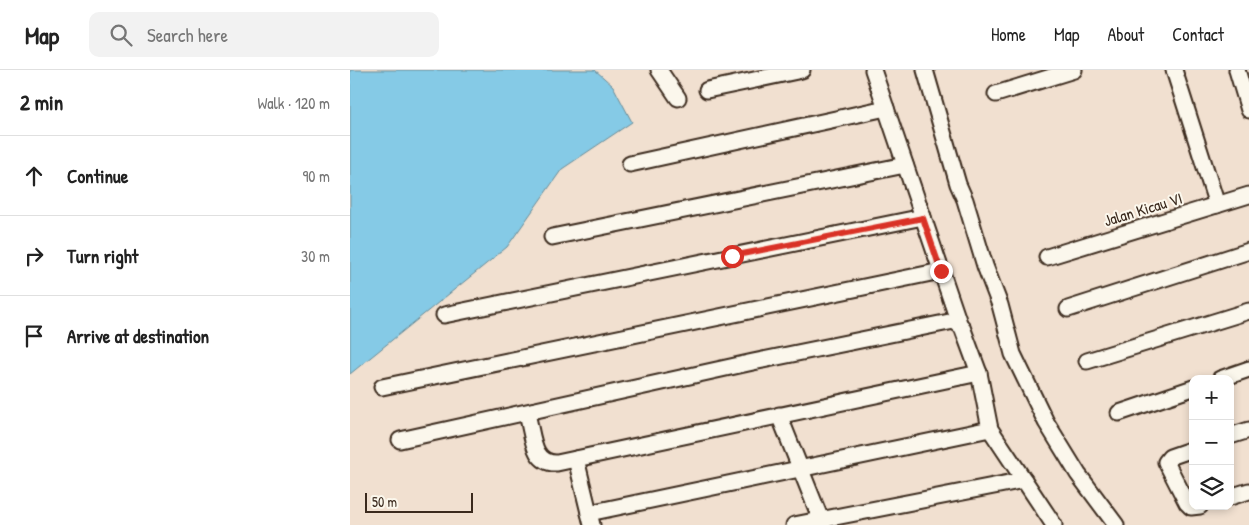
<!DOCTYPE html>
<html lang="en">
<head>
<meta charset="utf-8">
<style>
  body { margin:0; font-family:"Patrick Hand",sans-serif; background:#f2f2f2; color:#222 }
  .controls { position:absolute; right:15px; bottom:15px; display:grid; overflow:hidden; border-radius:10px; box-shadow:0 2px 8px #0003 }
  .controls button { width:45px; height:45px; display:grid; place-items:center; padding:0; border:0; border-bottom:1px solid #e0e0e0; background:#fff; color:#222; font:25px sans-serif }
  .scale { position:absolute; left:15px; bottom:12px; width:108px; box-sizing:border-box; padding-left:5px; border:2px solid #3b2a1e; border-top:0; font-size:14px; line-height:18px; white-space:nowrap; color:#3b2a1e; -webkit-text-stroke:4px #fbf7ec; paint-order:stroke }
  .stop { position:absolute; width:15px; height:15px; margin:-11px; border:4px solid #d93025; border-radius:50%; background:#fff }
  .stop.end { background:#d93025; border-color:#fff; box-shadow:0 1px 5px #0008 }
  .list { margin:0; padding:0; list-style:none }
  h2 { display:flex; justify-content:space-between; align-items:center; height:65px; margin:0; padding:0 20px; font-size:21px }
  h2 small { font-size:16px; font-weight:400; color:#767676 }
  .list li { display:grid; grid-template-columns:32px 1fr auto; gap:15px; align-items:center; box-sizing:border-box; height:80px; padding:0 20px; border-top:1px solid #e0e0e0 }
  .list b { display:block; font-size:19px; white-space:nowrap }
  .list em { font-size:16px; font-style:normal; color:#767676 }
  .icon { flex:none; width:28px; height:28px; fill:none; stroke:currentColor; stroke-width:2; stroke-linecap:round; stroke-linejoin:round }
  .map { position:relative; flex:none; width:899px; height:455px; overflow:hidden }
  header { display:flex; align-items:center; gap:30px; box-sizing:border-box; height:70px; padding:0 25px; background:#fff; border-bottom:1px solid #e0e0e0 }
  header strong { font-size:24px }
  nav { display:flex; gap:28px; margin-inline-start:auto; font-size:18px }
  .search { width:350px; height:45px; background:#f2f2f2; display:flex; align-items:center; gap:12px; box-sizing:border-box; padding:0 18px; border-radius:10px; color:#767676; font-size:19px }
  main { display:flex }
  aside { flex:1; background:#fff }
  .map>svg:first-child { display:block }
  .water { fill:#85cae6; stroke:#678a96 }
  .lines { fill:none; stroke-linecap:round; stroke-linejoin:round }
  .minor-casing { stroke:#3b2a1e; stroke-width:19 }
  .minor { stroke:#fbf7ec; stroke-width:15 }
  .route { stroke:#d93025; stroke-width:6 }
  .labels { text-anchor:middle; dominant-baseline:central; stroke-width:4; stroke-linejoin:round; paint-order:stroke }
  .street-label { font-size:16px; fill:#3b2a1e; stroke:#fbf7ec }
</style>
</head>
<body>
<header>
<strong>Map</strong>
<div class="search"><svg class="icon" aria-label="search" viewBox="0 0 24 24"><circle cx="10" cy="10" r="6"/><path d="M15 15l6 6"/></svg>Search here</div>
<nav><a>Home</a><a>Map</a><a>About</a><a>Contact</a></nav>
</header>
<main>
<aside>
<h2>2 min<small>Walk · 120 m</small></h2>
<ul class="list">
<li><svg class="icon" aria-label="ahead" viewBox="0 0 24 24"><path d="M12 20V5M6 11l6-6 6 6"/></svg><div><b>Continue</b></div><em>90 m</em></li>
<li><svg class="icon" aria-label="right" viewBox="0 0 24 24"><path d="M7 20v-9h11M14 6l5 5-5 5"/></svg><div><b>Turn right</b></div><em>30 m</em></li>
<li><svg class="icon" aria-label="arrive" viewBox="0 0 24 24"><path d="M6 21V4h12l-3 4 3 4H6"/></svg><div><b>Arrive at destination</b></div></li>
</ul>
</aside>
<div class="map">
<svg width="899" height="455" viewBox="0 0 899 455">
  <rect width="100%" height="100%" fill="#f1e0d0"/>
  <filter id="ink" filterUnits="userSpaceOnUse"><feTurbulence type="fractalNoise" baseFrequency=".02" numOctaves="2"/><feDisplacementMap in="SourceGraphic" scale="10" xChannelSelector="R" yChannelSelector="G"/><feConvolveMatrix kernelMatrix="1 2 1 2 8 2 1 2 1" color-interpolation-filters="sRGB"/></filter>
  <g filter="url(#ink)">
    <polygon class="water" points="0,0 245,0 263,16 282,52 212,99 157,177 0,304"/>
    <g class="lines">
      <defs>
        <g id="minor">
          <polyline points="309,0 328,28"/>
          <polyline points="523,0 609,253"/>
          <polyline points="575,0 608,114 615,130 635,196 650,235 663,284 696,352 728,404 766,455"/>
          <polyline points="824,0 867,135"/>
          <polyline points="887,0 899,40"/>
          <polyline points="357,20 452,0"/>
          <polyline points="646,24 724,0"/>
          <polyline points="280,94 536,38"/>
          <polyline points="202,167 555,95"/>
          <polyline points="697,187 899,125"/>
          <polyline points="718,239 899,181"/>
          <polyline points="94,245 573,147"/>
          <polyline points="737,291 899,241"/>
          <polyline points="870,309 899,299"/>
          <polyline points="32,317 591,201"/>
          <path d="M182 341 178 344V348C183 367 183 394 207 393L629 303"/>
          <polyline points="769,343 843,318"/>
          <polyline points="429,345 473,455"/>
          <polyline points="880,366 899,360"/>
          <polyline points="50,370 403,292 604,251 612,257 629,303 640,359 704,455"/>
          <polyline points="843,379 820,387 816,392 837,433 841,437 850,436"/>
          <polyline points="226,389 242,455"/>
          <polyline points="880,427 899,421"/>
          <polyline points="239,443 640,359"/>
          <polyline points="444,455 674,410"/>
        </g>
      </defs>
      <use href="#minor" class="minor-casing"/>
      <use href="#minor" class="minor"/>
    </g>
  </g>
  <g class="lines" filter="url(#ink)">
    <polyline class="route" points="382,186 573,148 591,201"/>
  </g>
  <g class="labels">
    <g class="street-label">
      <text transform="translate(793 139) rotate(-17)">Jalan Kicau VI</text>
    </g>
  </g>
</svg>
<div class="controls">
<button>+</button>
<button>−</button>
<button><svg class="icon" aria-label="layers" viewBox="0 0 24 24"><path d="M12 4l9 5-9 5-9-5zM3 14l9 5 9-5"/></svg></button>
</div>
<div class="scale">50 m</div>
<div class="stop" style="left:382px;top:186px"></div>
<div class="stop end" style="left:591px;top:201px"></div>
</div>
</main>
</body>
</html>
